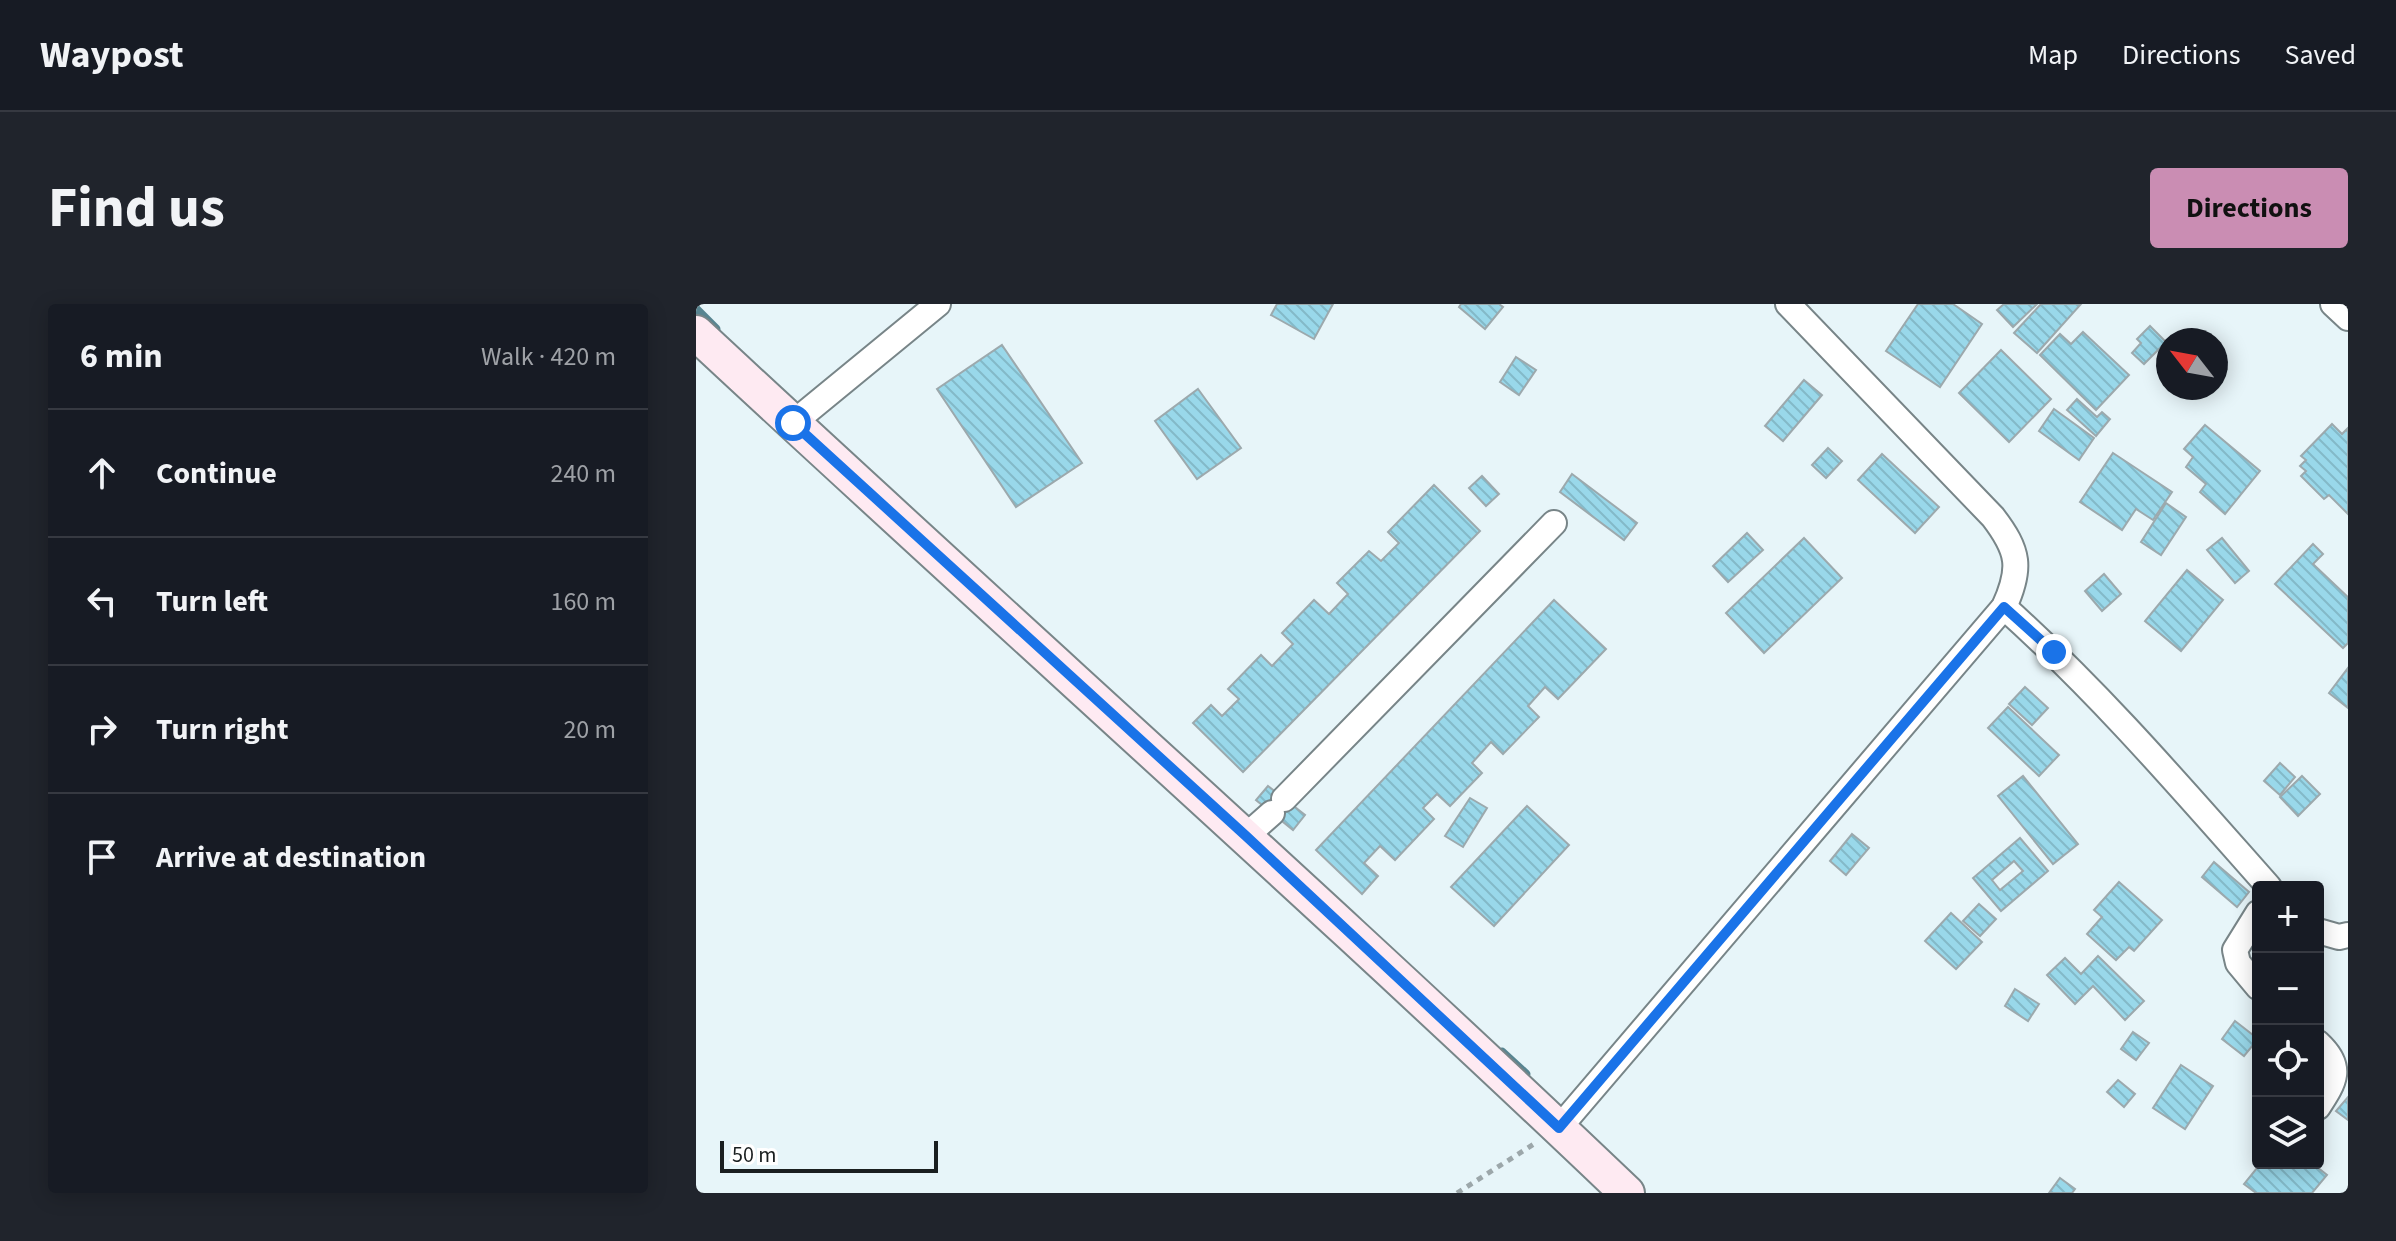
<!DOCTYPE html>
<html lang="en">
<head>
<meta charset="utf-8">
<style>
  body { margin:0; font-family:"Source Sans 3",sans-serif; background:#20242c; color:#f1f3f6 }
  .controls { position:absolute; right:24px; bottom:24px; display:grid; overflow:hidden; border-radius:8px; box-shadow:0 4px 20px #0003 }
  .controls button { width:72px; height:72px; display:grid; place-items:center; padding:0; border:0; border-bottom:2px solid #363941; background:#171b24; color:#f1f3f6; font:40px sans-serif }
  .compass { position:absolute; left:1460px; top:24px; width:72px; height:72px; border-radius:50%; background:#171b24; box-shadow:0 4px 20px #0003; rotate:301deg }
  .scale { position:absolute; left:24px; bottom:20px; width:218px; box-sizing:border-box; padding-left:8px; border:4px solid #1a1f20; border-top:0; font-size:22px; line-height:28px; white-space:nowrap; color:#1a1f20; -webkit-text-stroke:6px #fff; paint-order:stroke }
  .stop { position:absolute; width:24px; height:24px; margin:-18px; border:6px solid #1a73e8; border-radius:50%; background:#fff }
  .stop.end { background:#1a73e8; border-color:#fff; box-shadow:0 2px 8px #0008 }
  .list { margin:0; padding:0; list-style:none }
  h2 { display:flex; justify-content:space-between; align-items:center; height:104px; margin:0; padding:0 32px; font-size:34px }
  h2 small { font-size:26px; font-weight:400; color:#9ea1a6 }
  .list li { display:grid; grid-template-columns:52px 1fr auto; gap:24px; align-items:center; box-sizing:border-box; height:128px; padding:0 32px; border-top:2px solid #363941 }
  .list b { display:block; font-size:30px; white-space:nowrap }
  .list em { font-size:26px; font-style:normal; color:#9ea1a6 }
  .icon { flex:none; width:44px; height:44px; fill:none; stroke:currentColor; stroke-width:2; stroke-linecap:round; stroke-linejoin:round }
  .map { position:relative; flex:none; width:1652px; height:889px; overflow:hidden; border-radius:8px }
  header { display:flex; align-items:center; gap:48px; box-sizing:border-box; height:112px; padding:0 40px; background:#171b24; border-bottom:2px solid #363941 }
  header strong { font-size:38px }
  nav { display:flex; gap:44px; margin-inline-start:auto; font-size:28px }
  .intro { display:flex; align-items:center; justify-content:space-between; box-sizing:border-box; height:192px; padding:0 48px }
  h1 { margin:0; font-size:56px }
  .button { padding:20px 36px; border-radius:8px; background:#ca8db3; color:#111; font-size:28px; font-weight:700 }
  main { display:flex; gap:48px; padding:0 48px }
  aside { flex:1; background:#171b24; border-radius:8px; box-shadow:0 4px 20px #0003 }
  .map>svg:first-child { display:block }
  .lines { fill:none; stroke-linecap:round; stroke-linejoin:round }
  .stream { stroke:#588591; stroke-width:9 }
  .building { fill:url(#building-back-hatch); stroke:#9ca9ad; stroke-width:2; fill-rule:evenodd }
  .street-casing { stroke:#788588; stroke-width:28 }
  .secondary-casing { stroke:#788588; stroke-width:38 }
  .path { stroke:#9ca7aa; stroke-width:5; stroke-dasharray:6 6; stroke-linecap:butt }
  .street { stroke:#fff; stroke-width:24 }
  .secondary { stroke:#feeaf2; stroke-width:34 }
  .route { stroke:#1a73e8; stroke-width:10 }
</style>
</head>
<body>
<header>
<strong>Waypost</strong>
<nav><a>Map</a><a>Directions</a><a>Saved</a></nav>
</header>
<div class="intro"><h1>Find us</h1><a class="button">Directions</a></div>
<main>
<aside>
<h2>6 min<small>Walk · 420 m</small></h2>
<ul class="list">
<li><svg class="icon" aria-label="ahead" viewBox="0 0 24 24"><path d="M12 20V5M6 11l6-6 6 6"/></svg><div><b>Continue</b></div><em>240 m</em></li>
<li><svg class="icon" aria-label="left" viewBox="0 0 24 24"><path d="M17 20v-9H6M10 6l-5 5 5 5"/></svg><div><b>Turn left</b></div><em>160 m</em></li>
<li><svg class="icon" aria-label="right" viewBox="0 0 24 24"><path d="M7 20v-9h11M14 6l5 5-5 5"/></svg><div><b>Turn right</b></div><em>20 m</em></li>
<li><svg class="icon" aria-label="arrive" viewBox="0 0 24 24"><path d="M6 21V4h12l-3 4 3 4H6"/></svg><div><b>Arrive at destination</b></div></li>
</ul>
</aside>
<div class="map">
<svg width="1652" height="889" viewBox="0 0 1652 889">
  <defs>
    <pattern id="building-back-hatch" width="6" height="6" patternUnits="userSpaceOnUse" patternTransform="scale(2)"><rect width="6" height="6" fill="#99d8ea"/><path d="M-1 5l2 2M0 0l6 6M5-1l2 2" fill="none" stroke="#83b9c8"/></pattern>
  </defs>
  <rect width="100%" height="100%" fill="#e7f5f9"/>
  <g class="lines">
    <g class="stream">
      <polyline points="0,5 20,25"/>
      <polyline points="806,748 830,770"/>
    </g>
  </g>
  <g class="building">
    <polygon points="581,0 637,0 618,35 575,11"/>
    <polygon points="765,0 803,0 807,3 789,25 763,3"/>
    <polygon points="1222,0 1257,0 1286,20 1244,83 1190,47"/>
    <polygon points="1308,0 1341,0 1317,23 1301,6"/>
    <polygon points="1345,0 1385,0 1341,49 1318,29"/>
    <polygon points="1454,22 1470,38 1448,60 1436,49 1445,39 1441,35"/>
    <polygon points="1387,28 1433,71 1400,106 1344,51 1364,30 1375,40"/>
    <polygon points="306,41 386,159 320,203 241,85"/>
    <polygon points="1305,46 1355,95 1313,138 1263,89"/>
    <polygon points="820,53 840,66 823,91 804,78"/>
    <polygon points="1108,76 1126,91 1087,137 1069,122"/>
    <polygon points="502,85 545,144 501,175 459,117"/>
    <polygon points="1381,95 1401,113 1406,108 1414,115 1400,132 1371,106"/>
    <polygon points="1358,105 1398,134 1383,156 1343,127"/>
    <polygon points="1636,120 1646,130 1652,124 1652,210 1633,191 1628,195 1605,172 1610,167 1604,162 1610,156 1605,152"/>
    <polygon points="1509,121 1564,167 1529,210 1504,188 1510,180 1490,163 1497,153 1488,145"/>
    <polygon points="1132,144 1146,157 1130,174 1116,161"/>
    <polygon points="1417,149 1476,188 1457,216 1440,205 1426,226 1384,198"/>
    <polygon points="1186,150 1243,203 1219,229 1162,176"/>
    <polygon points="876,170 941,219 928,236 864,188"/>
    <polygon points="786,172 803,190 790,202 773,184"/>
    <polygon points="738,181 784,227 547,468 497,419 515,401 526,412 543,395 532,385 565,351 576,362 597,340 586,329 618,296 633,310 652,290 641,279 673,247 685,257 703,239 692,228"/>
    <polygon points="1470,199 1490,213 1465,251 1445,238"/>
    <polygon points="1051,229 1067,246 1032,278 1017,262"/>
    <polygon points="1108,234 1146,274 1068,349 1030,309"/>
    <polygon points="1526,234 1553,267 1539,279 1511,246"/>
    <polygon points="1617,240 1627,250 1617,260 1652,293 1652,339 1647,344 1579,280"/>
    <polygon points="1491,266 1527,296 1485,347 1449,317"/>
    <polygon points="1408,270 1425,290 1406,307 1389,287"/>
    <polygon points="858,296 910,345 862,395 849,383 832,402 843,413 807,450 795,438 776,459 786,469 754,502 741,490 727,504 738,515 699,556 684,542 668,559 682,572 666,590 620,546"/>
    <polygon points="1652,364 1652,404 1633,389"/>
    <polygon points="1329,383 1352,404 1336,421 1313,400"/>
    <polygon points="1312,403 1363,451 1343,472 1292,424"/>
    <polygon points="1584,459 1599,473 1584,491 1568,477"/>
    <polygon points="1327,472 1382,540 1357,560 1302,492"/>
    <polygon points="1606,472 1624,490 1602,512 1584,493"/>
    <polygon points="572,482 609,511 597,526 560,496"/>
    <polygon points="774,494 791,504 767,543 749,532"/>
    <polygon points="831,502 873,541 798,622 755,583"/>
    <polygon points="1156,530 1173,544 1150,571 1134,557"/>
    <path d="M1324 534 1352 567 1305 607 1277 574ZM1318 557 1327 567 1304 586 1296 576Z"/>
    <polygon points="1518,558 1553,588 1541,603 1506,573"/>
    <polygon points="1423,578 1466,616 1438,647 1433,643 1420,656 1391,630 1406,613 1398,606"/>
    <polygon points="1283,600 1300,615 1284,632 1267,617"/>
    <polygon points="1255,609 1286,638 1260,665 1229,637"/>
    <polygon points="1402,652 1448,697 1429,716 1397,682 1379,700 1351,671 1369,654 1385,670"/>
    <polygon points="1319,685 1343,700 1332,717 1309,702"/>
    <polygon points="1539,717 1562,735 1548,752 1526,735"/>
    <polygon points="1437,728 1453,739 1440,756 1425,745"/>
    <polygon points="1485,761 1517,782 1489,825 1457,804"/>
    <polygon points="1422,776 1439,790 1428,803 1411,788"/>
    <polygon points="1652,793 1652,816 1640,807"/>
    <polygon points="1565,859 1578,859 1584,864 1589,859 1616,859 1631,871 1616,889 1560,889 1548,880"/>
    <polygon points="1364,874 1379,885 1376,889 1353,889"/>
  </g>
  <g class="lines">
    <defs>
      <g id="street">
        <polyline points="1637,0 1652,14"/>
        <polyline points="97,119 242,0"/>
        <path d="M1308 303C1404 389 1487 486 1573 583"/>
        <polyline points="588,495 858,219"/>
        <polyline points="550,532 576,509"/>
        <polyline points="1562,609 1539,646 1542,659 1562,683"/>
        <polyline points="1622,627 1643,633 1652,631"/>
        <path d="M1622 739C1648 763 1639 777 1622 803"/>
        <path d="M863 824 1308 303C1326 264 1323 247 1297 213L1092 0"/>
      </g>
      <path id="secondary" d="M0 29C309 317 625 597 931 889"/>
    </defs>
    <use href="#street" class="street-casing"/>
    <use href="#secondary" class="secondary-casing"/>
    <polyline class="path" points="761,889 838,840"/>
    <use href="#street" class="street"/>
    <use href="#secondary" class="secondary"/>
  </g>
  <g class="lines">
    <polyline class="route" points="97,119 550,532 863,824 1308,303 1358,348"/>
  </g>
</svg>
<div class="controls">
<button>+</button>
<button>−</button>
<button><svg class="icon" aria-label="locate" viewBox="0 0 24 24"><circle cx="12" cy="12" r="6"/><path d="M12 2v4M12 18v4M2 12h4M18 12h4"/></svg></button>
<button><svg class="icon" aria-label="layers" viewBox="0 0 24 24"><path d="M12 4l9 5-9 5-9-5zM3 14l9 5 9-5"/></svg></button>
</div>
<svg class="compass" viewBox="-18 -18 36 36"><path d="M0-13l5 13h-10z" fill="#e53935"/><path d="M0 13l5-13h-10z" fill="#9ea1a6"/></svg>
<div class="scale">50 m</div>
<div class="stop" style="left:97px;top:119px"></div>
<div class="stop end" style="left:1358px;top:348px"></div>
</div>
</main>
</body>
</html>
